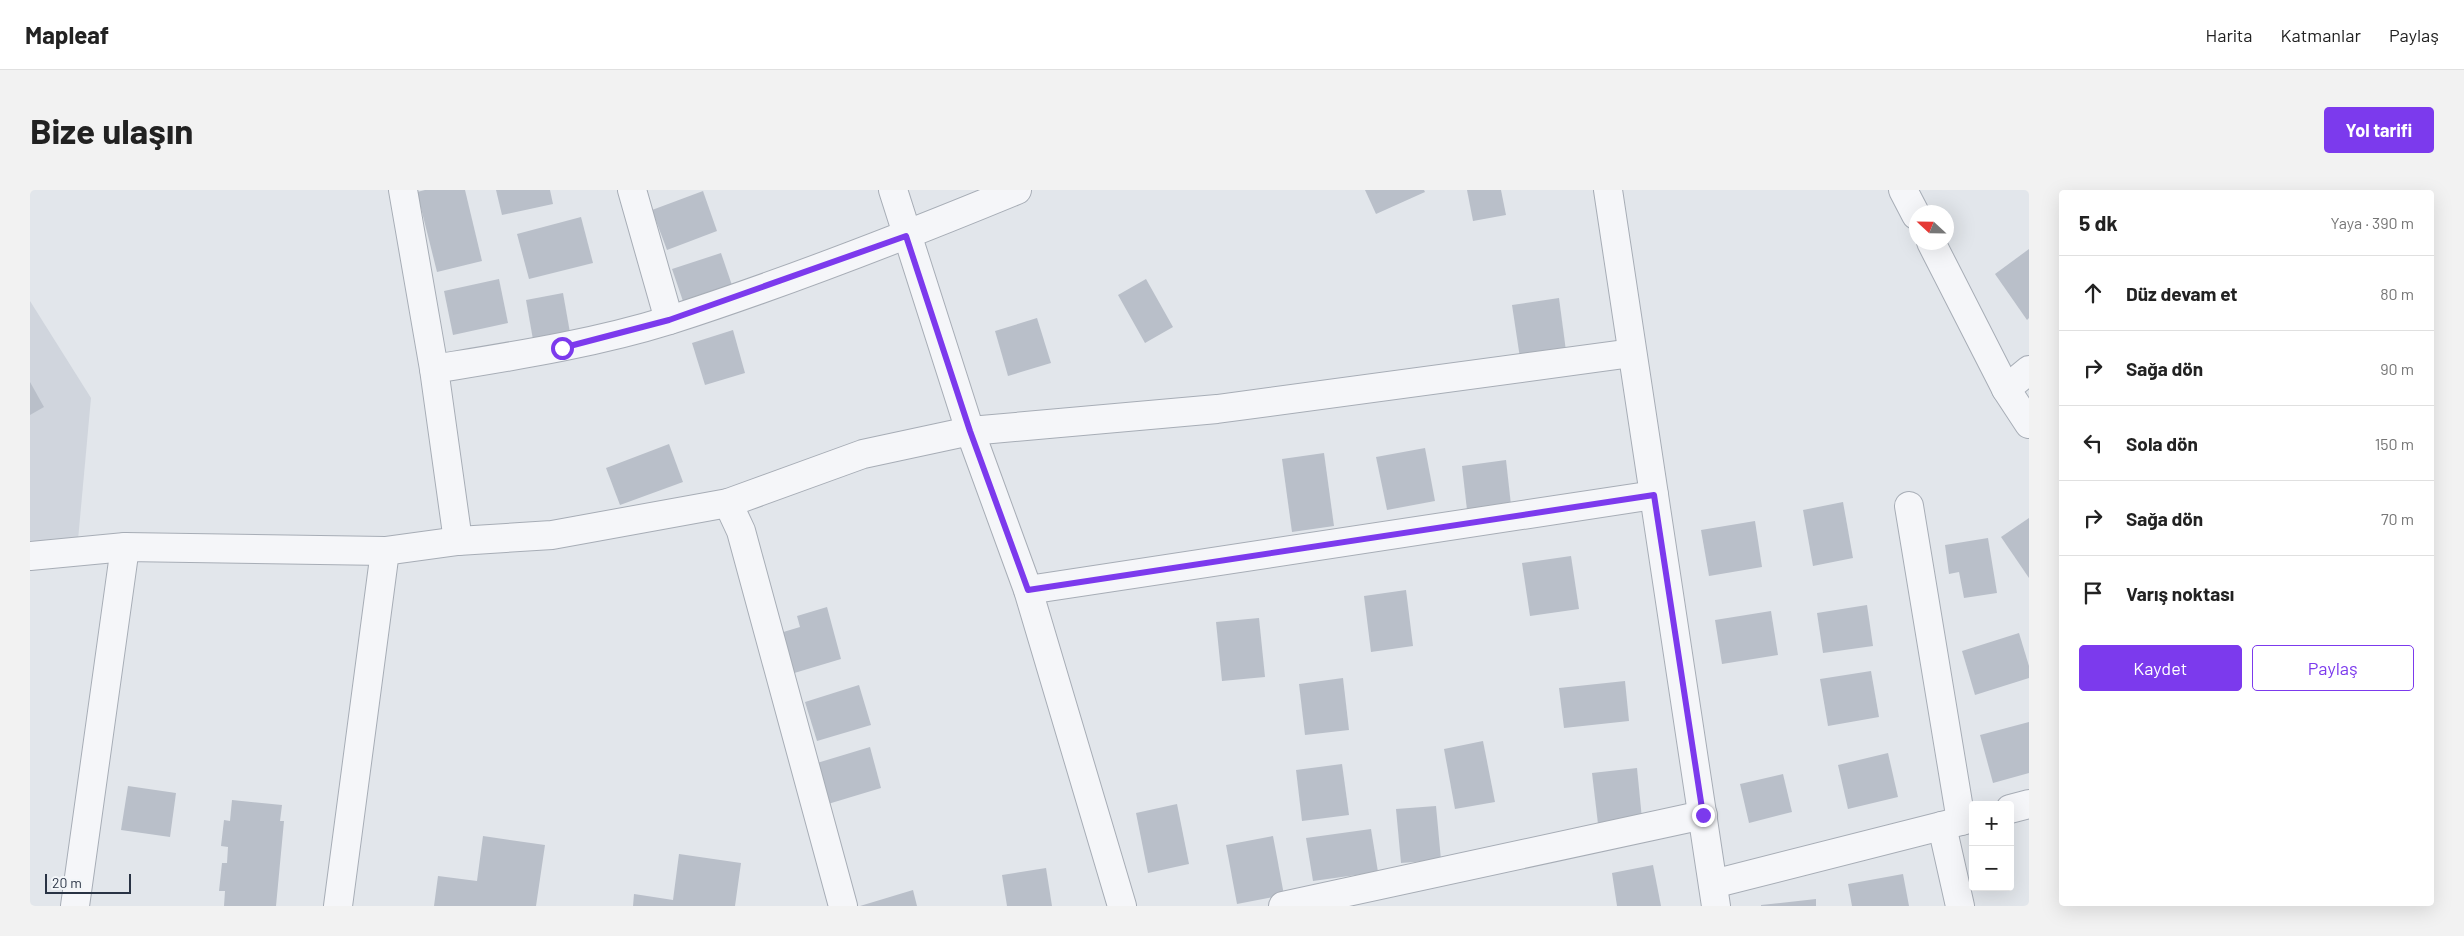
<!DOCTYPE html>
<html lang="tr">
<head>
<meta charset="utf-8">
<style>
  body { margin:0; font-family:Barlow,sans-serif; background:#f2f2f2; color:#222 }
  .controls { position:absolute; right:15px; bottom:15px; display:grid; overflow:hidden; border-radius:5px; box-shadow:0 5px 20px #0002 }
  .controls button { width:45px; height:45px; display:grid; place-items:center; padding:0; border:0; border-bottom:1px solid #e0e0e0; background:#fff; color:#222; font:25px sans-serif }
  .compass { position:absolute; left:1879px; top:15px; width:45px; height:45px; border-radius:50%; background:#fff; box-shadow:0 5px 20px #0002; rotate:292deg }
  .scale { position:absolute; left:15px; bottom:12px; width:86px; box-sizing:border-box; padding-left:5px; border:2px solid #293344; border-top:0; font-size:14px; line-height:18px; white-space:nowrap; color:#293344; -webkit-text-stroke:4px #f2f5f8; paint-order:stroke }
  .stop { position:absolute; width:15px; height:15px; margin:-11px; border:4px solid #7c3aed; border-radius:50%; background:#fff }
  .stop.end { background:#7c3aed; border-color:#fff; box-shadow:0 1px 5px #0008 }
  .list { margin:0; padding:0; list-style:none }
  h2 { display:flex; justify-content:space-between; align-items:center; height:65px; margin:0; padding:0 20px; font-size:21px }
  h2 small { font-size:16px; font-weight:400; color:#767676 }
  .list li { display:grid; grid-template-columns:32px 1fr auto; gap:15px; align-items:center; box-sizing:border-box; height:75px; padding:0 20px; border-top:1px solid #e0e0e0 }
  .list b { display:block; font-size:19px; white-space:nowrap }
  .list em { font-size:16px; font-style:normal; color:#767676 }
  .actions { display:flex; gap:10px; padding:15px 20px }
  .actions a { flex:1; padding:11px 0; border:1px solid #7c3aed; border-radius:5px; text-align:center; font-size:18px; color:#7c3aed }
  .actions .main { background:#7c3aed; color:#fff }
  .icon { flex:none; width:28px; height:28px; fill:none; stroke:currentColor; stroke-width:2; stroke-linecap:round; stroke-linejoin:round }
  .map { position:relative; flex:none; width:1999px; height:716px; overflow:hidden; border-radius:5px }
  header { display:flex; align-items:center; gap:30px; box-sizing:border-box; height:70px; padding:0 25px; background:#fff; border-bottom:1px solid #e0e0e0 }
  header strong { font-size:24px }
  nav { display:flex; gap:28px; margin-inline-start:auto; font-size:18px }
  .intro { display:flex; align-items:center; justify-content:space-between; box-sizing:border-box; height:120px; padding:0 30px }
  h1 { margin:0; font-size:35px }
  .button { padding:12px 22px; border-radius:5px; background:#7c3aed; color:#fff; font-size:18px; font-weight:700 }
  main { display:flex; gap:30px; padding:0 30px }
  aside { flex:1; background:#fff; border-radius:5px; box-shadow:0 5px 20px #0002 }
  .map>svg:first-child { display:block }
  .built { fill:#d0d5dd }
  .building { fill:#b9bfc9 }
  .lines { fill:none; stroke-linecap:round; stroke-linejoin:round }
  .minor-casing { stroke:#a7adb6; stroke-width:30 }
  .minor { stroke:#f5f6f9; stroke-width:28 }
  .route { stroke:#7c3aed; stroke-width:6 }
</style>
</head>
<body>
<header>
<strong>Mapleaf</strong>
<nav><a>Harita</a><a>Katmanlar</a><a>Paylaş</a></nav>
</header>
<div class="intro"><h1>Bize ulaşın</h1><a class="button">Yol tarifi</a></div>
<main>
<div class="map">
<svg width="1999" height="716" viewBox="0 0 1999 716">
  <rect width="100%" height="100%" fill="#e2e6eb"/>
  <polygon class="built" points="0,111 61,208 48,350 0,357"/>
  <g class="building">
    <polygon points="395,0 435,0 452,71 407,82 387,2"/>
    <polygon points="466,0 520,0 523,14 472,25"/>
    <polygon points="1335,0 1394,0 1395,2 1346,24"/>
    <polygon points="1437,0 1471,0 1476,25 1443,31"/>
    <polygon points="673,1 687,41 637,60 622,20"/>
    <polygon points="551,27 563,73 499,89 487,44"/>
    <polygon points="1999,59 1999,128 1997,130 1965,84"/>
    <polygon points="691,63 705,104 656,120 642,79"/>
    <polygon points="469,89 478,133 423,145 414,101"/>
    <polygon points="1116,89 1143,137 1115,153 1088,105"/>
    <polygon points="533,103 542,154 505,161 496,110"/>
    <polygon points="1529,108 1536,161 1490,168 1482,115"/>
    <polygon points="1007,128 1021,173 978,186 965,141"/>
    <polygon points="703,140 715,183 675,195 662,153"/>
    <polygon points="0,192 14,217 0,225"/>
    <polygon points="639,254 653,292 590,315 576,278"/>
    <polygon points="1395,258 1405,311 1357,320 1346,267"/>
    <polygon points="1294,263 1304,336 1262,342 1252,269"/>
    <polygon points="1476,270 1481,315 1437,320 1432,276"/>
    <polygon points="1813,312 1823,368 1783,376 1773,320"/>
    <polygon points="1999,328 1999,388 1971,347"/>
    <polygon points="1725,331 1732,377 1679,386 1671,340"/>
    <polygon points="1958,348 1967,403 1934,408 1929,382 1919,384 1915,355"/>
    <polygon points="1541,366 1549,419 1500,426 1492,373"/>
    <polygon points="1376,400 1383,456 1341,462 1334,406"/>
    <polygon points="1837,415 1843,456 1793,463 1787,423"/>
    <polygon points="797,417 811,469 761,484 750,443 770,437 767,426"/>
    <polygon points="1741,421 1748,465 1692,474 1685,430"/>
    <polygon points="1229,428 1235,487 1192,491 1186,432"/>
    <polygon points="1989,443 1999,476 1999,488 1945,505 1932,461"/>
    <polygon points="1841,481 1849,527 1798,536 1790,489"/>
    <polygon points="1313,488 1319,540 1275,545 1269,494"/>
    <polygon points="1595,491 1599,531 1534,538 1529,498"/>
    <polygon points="829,495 841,535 787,551 775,512"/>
    <polygon points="1999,532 1999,583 1963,593 1950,545"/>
    <polygon points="1453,551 1465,612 1425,619 1414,559"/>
    <polygon points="840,557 851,598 798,614 787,573"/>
    <polygon points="1858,563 1868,607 1818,619 1808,575"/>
    <polygon points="1312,574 1319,625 1272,631 1266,580"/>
    <polygon points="1607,578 1612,629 1568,634 1562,583"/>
    <polygon points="1753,584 1762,622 1719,633 1710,594"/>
    <polygon points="98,596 146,603 140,647 91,640"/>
    <polygon points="202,610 252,615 250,631 254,631 246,716 194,716 195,701 189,701 192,673 197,673 198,657 191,656 194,630 200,631"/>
    <polygon points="1147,614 1159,674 1118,683 1106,623"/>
    <polygon points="1406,616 1411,670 1371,673 1366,619"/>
    <polygon points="1341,639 1348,682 1283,691 1276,648"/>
    <polygon points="453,646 515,655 506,716 404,716 408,686 447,691"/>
    <polygon points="1243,646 1254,705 1207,714 1196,655"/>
    <polygon points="649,664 711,673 705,716 603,716 604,704 643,710"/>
    <polygon points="1623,675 1631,716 1587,716 1582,683"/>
    <polygon points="1016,678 1022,716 977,716 972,685"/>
    <polygon points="1873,684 1879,716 1822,716 1818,694"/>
    <polygon points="883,700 887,716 830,716"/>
    <polygon points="1786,709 1786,716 1731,716 1731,715"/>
  </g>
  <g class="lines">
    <defs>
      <g id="minor">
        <polyline points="373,0 404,179 428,351"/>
        <polyline points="602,0 639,130"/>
        <polyline points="863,0 940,241 998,400 1092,716"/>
        <polyline points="1578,0 1686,716"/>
        <polyline points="1873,0 1886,25"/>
        <polyline points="1901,52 1976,199 1999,234"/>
        <path d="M404 179C483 166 563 154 640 130 758 92 873 47 987 0"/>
        <polyline points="1976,199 1999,180"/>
        <polyline points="698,313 711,341 813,716"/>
        <polyline points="1879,316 1931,631"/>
        <polyline points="0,366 95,357 355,361 428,351 522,345 698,313 833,264 940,241 1187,219 1602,163"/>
        <polyline points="998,400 1624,305"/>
        <polyline points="1980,619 1999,614"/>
        <polyline points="1912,636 1930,716"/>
        <polyline points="1683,694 1943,628"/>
        <polyline points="45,716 95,357"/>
        <polyline points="308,716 355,361"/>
        <polyline points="1253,716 1673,625"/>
      </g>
    </defs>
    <use href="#minor" class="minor-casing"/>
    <use href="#minor" class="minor"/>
  </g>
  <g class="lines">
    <polyline class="route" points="532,158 639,130 876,46 940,241 998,400 1624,305 1673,625"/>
  </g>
</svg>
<div class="controls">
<button>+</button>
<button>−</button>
</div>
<svg class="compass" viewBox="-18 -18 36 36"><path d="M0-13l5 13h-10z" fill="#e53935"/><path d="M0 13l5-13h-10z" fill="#767676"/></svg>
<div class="scale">20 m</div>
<div class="stop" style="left:532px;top:158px"></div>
<div class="stop end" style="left:1673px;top:625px"></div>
</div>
<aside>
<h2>5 dk<small>Yaya · 390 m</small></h2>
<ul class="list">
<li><svg class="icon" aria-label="ahead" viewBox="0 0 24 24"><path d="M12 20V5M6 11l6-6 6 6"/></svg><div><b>Düz devam et</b></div><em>80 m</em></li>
<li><svg class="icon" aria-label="right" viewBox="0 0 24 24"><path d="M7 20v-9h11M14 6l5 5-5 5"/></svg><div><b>Sağa dön</b></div><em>90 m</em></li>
<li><svg class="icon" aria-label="left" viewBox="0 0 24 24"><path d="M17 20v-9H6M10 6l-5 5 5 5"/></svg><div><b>Sola dön</b></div><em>150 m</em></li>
<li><svg class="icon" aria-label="right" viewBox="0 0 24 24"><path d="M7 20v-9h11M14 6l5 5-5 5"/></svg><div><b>Sağa dön</b></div><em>70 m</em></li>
<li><svg class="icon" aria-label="arrive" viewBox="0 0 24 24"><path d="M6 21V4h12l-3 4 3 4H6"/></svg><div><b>Varış noktası</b></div></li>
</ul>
<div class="actions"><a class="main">Kaydet</a><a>Paylaş</a></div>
</aside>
</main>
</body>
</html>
